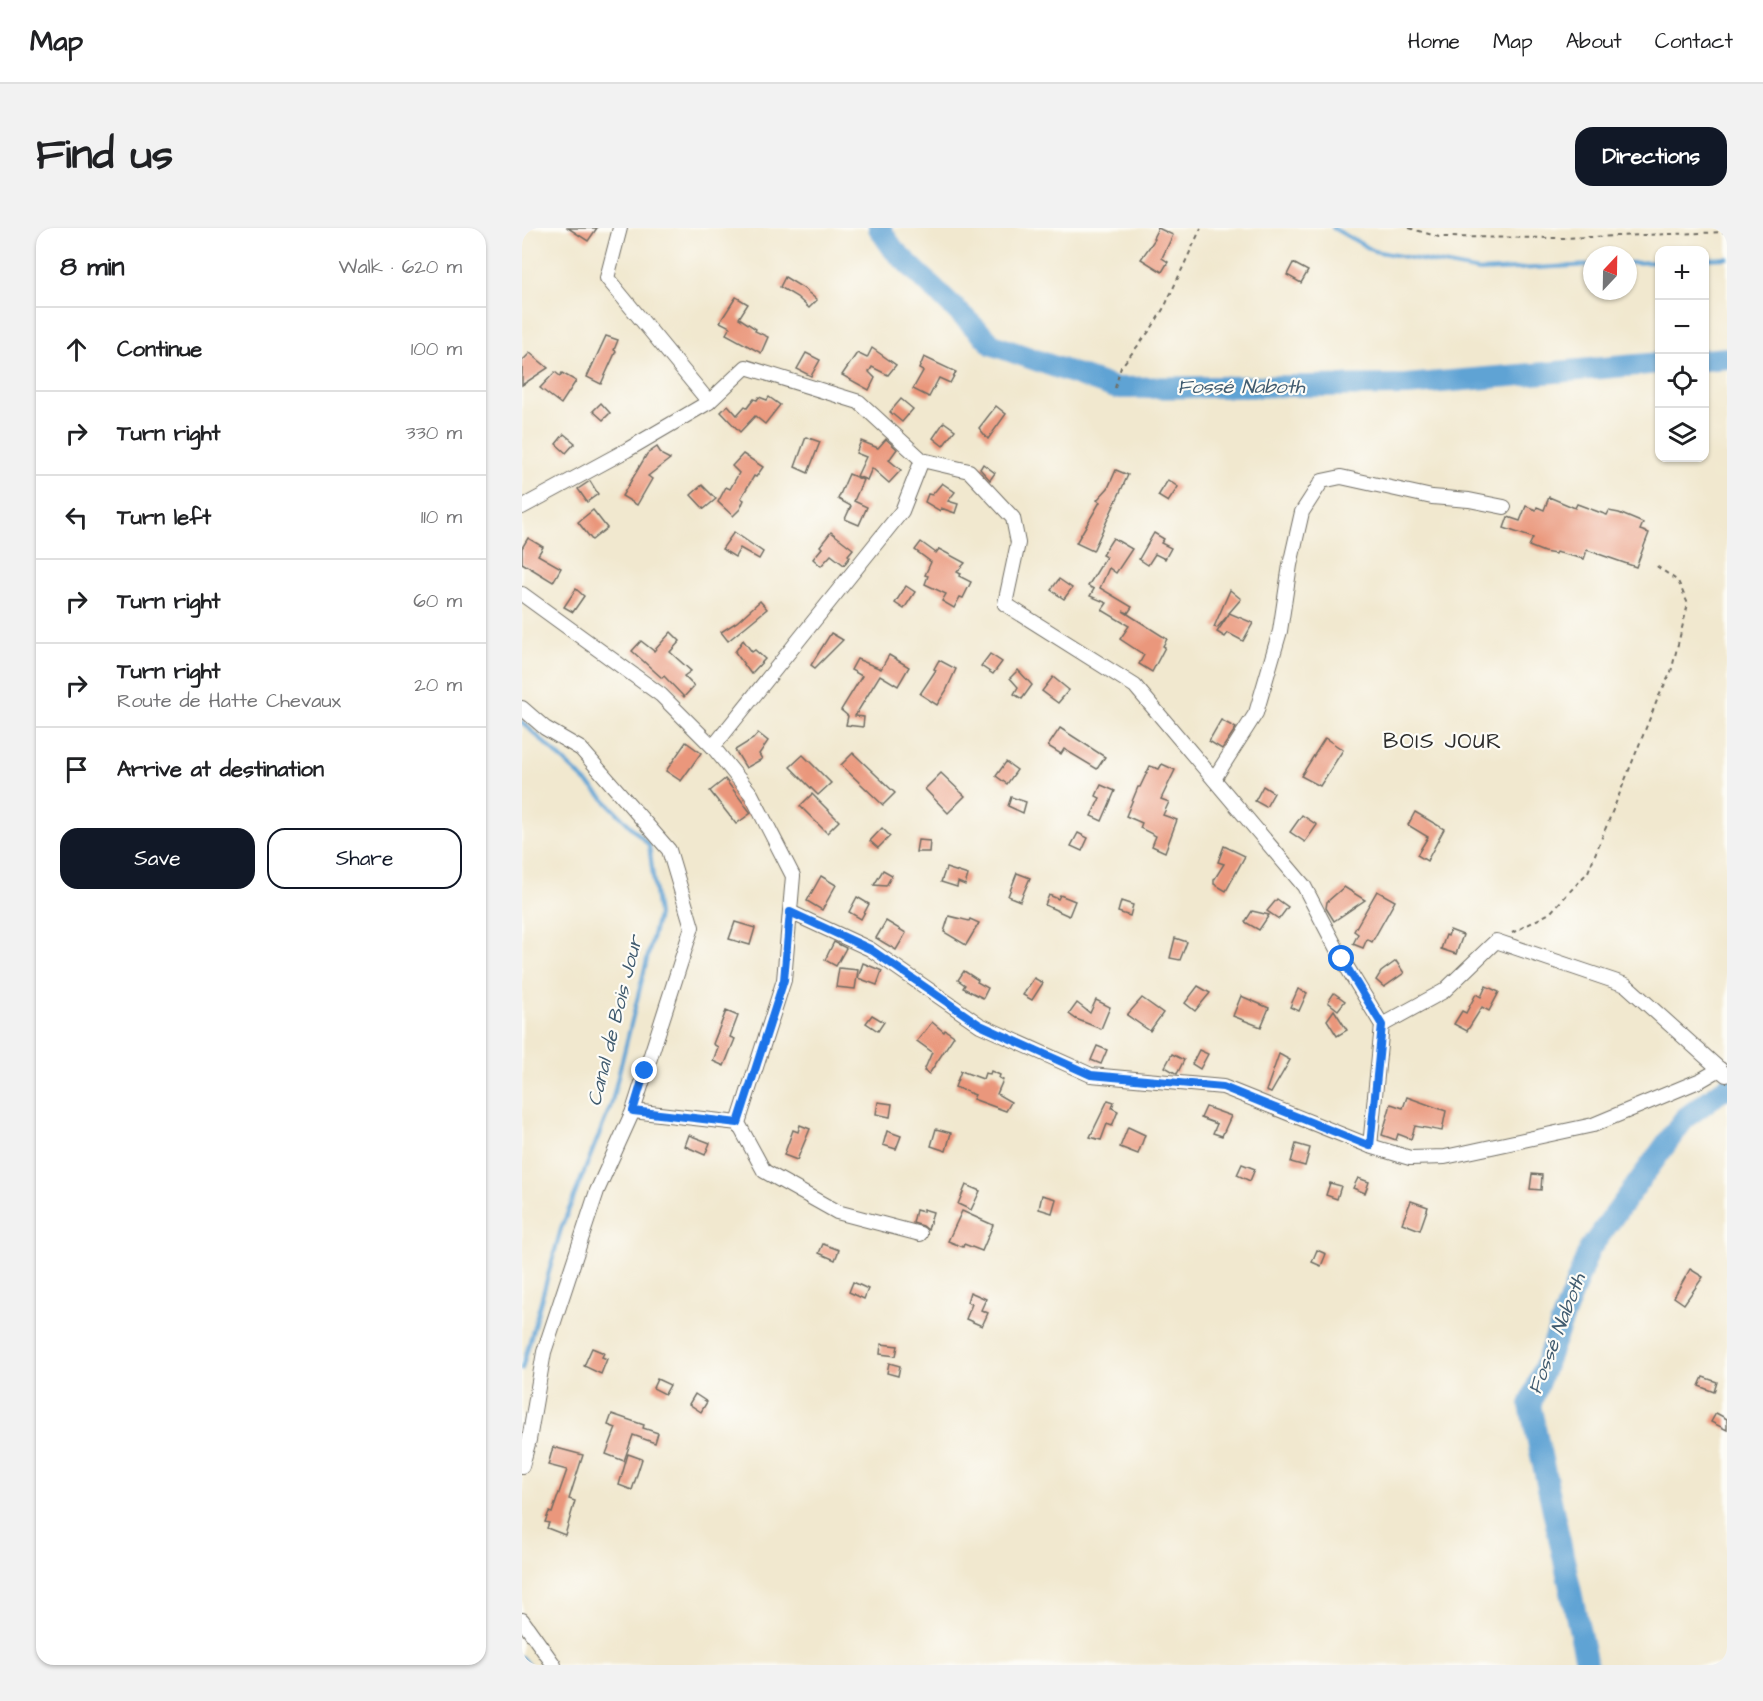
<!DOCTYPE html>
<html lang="en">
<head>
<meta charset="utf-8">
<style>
  body { margin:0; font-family:"Architects Daughter",sans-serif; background:#f2f2f2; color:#202124 }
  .controls { position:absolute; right:18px; top:18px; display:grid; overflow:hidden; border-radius:12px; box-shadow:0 2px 4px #0004 }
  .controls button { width:54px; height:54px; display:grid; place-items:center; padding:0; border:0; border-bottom:2px solid #e0e0e0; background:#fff; color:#202124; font:30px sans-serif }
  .compass { position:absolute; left:1061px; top:18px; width:54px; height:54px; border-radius:50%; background:#fff; box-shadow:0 2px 4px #0004; rotate:22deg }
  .stop { position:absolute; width:18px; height:18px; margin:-14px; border:4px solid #1a73e8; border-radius:50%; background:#fff }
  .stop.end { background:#1a73e8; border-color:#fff; box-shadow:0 2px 6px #0008 }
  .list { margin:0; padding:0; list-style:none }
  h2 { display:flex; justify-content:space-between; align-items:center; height:78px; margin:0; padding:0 24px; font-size:26px }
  h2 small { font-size:20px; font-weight:400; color:#757577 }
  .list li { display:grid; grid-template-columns:39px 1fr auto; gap:18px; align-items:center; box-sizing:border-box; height:84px; padding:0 24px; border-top:2px solid #e0e0e0 }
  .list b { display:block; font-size:22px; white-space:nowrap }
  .list p { margin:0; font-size:20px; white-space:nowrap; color:#757577 }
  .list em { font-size:20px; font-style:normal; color:#757577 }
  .actions { display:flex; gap:12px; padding:18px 24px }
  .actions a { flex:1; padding:14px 0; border:2px solid #111827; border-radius:18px; text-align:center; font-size:21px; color:#111827 }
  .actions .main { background:#111827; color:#fff }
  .icon { flex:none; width:33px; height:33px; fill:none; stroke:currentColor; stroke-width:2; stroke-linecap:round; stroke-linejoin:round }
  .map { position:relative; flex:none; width:1205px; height:1437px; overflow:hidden; border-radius:18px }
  header { display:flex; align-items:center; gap:36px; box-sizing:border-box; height:84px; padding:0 30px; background:#fff; border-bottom:2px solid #e0e0e0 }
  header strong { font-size:28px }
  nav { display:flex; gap:33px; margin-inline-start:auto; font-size:21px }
  .intro { display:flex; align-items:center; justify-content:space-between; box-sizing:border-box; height:144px; padding:0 36px }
  h1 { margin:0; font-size:42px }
  .button { padding:15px 27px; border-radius:18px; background:#111827; color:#fff; font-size:21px; font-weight:700 }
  main { display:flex; gap:36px; padding:0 36px }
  aside { flex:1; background:#fff; border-radius:18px; box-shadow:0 2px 4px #0004 }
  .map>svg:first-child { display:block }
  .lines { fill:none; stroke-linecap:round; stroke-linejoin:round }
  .stream { stroke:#5fa3d4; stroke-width:4 }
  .river { stroke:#5fa3d4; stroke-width:22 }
  .building { fill:#ea977c }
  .minor-casing { stroke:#706d64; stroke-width:16 }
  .path { stroke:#706d64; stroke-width:2; stroke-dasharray:4.5 4.5; stroke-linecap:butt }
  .minor { stroke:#fff; stroke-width:14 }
  .route { stroke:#1a73e8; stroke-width:8 }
  .labels { text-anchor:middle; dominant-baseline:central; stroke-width:4.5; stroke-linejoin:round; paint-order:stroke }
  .water-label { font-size:20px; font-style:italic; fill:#405b6f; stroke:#fdfcf7 }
  .quarter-label { font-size:21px; letter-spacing:1.5px; fill:#2b2b2b; stroke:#fdfcf7 }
</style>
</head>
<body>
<header>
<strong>Map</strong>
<nav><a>Home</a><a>Map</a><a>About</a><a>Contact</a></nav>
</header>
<div class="intro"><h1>Find us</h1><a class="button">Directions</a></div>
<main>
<aside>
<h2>8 min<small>Walk · 620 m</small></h2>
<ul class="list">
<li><svg class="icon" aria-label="ahead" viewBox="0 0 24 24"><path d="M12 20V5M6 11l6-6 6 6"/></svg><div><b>Continue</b></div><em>100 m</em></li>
<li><svg class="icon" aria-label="right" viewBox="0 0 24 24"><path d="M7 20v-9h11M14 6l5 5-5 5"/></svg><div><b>Turn right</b></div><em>330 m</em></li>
<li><svg class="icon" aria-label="left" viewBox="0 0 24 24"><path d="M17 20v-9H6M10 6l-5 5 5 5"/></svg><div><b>Turn left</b></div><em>110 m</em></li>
<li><svg class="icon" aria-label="right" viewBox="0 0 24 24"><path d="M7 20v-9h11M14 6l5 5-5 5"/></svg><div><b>Turn right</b></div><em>60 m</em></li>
<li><svg class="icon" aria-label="right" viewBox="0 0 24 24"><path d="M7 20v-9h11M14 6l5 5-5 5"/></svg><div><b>Turn right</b><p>Route de Hatte Chevaux</p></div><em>20 m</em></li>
<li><svg class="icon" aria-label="arrive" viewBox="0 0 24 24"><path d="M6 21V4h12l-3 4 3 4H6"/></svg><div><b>Arrive at destination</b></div></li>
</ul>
<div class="actions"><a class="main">Save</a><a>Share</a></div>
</aside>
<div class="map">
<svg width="1205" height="1437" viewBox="0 0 1205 1437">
  <rect width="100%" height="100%" fill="#fdfcf7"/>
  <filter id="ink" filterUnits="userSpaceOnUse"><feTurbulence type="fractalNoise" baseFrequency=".0167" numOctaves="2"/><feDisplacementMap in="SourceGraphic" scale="12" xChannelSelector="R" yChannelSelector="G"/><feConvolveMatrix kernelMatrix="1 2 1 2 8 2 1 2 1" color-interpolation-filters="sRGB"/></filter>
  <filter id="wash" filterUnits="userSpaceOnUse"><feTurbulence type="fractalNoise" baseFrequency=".008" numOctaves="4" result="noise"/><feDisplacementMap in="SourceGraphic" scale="24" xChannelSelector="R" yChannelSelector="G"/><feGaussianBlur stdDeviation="1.35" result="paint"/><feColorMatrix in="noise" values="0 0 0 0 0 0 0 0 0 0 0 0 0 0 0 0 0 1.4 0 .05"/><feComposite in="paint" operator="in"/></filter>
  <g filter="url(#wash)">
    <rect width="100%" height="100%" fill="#f1e8cf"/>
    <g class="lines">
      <g class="stream">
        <polyline points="811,0 852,23 958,43 1070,37"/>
        <polyline points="1182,31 1205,30"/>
        <polyline points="1106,35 1138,34"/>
        <polyline points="0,494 73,562 127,617 136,687 89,877 39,1001 0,1141"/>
        <polyline points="0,1429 7,1437"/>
      </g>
      <g class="river">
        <polyline points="357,0 372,22 471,117 593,160 884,157 1138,135"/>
        <polyline points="1182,132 1205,130"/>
        <polyline points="1065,1437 1008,1177 1067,1022 1163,890 1205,859"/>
      </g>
    </g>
    <g id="blocks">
      <g class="building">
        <polygon points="46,0 75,0 66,13"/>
        <polygon points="636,0 651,7 640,30 646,34 640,44 619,31 633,11 631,10"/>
        <polygon points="771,35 786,43 779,55 765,47"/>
        <polygon points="263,49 281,60 295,72 287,80 275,69 258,59"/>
        <polygon points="214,69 226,76 217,90 234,101 233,103 246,109 239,125 204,106 208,99 198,94"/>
        <polygon points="84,108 96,112 92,122 94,123 79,156 65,149"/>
        <polygon points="350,120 374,137 366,147 350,139 347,144 353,150 347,162 320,147 335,125 345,130"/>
        <polygon points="8,125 26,140 0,157 0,133"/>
        <polygon points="284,125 298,132 289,148 275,141"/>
        <polygon points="402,129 434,144 428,155 417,150 407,169 391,161 401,143 397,141"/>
        <polygon points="33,144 38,148 40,145 54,153 39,176 18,160"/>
        <polygon points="237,169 245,172 247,169 258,177 243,196 233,188 218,204 199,184 206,177 215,187 223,178 225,180 232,171 235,172"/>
        <polygon points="379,171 391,181 380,194 368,184"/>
        <polygon points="79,175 88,185 81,192 71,183"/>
        <polygon points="474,178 484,186 466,211 457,200"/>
        <polygon points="422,194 433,202 421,218 411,210"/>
        <polygon points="42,206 53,215 44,225 34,216"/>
        <polygon points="284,209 298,214 286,245 273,239"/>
        <polygon points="364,211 375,221 367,232 379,242 367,255 350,240 345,252 335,248 344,229 334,225 339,213 356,220"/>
        <polygon points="135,219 140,227 148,231 126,248 130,251 115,277 100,268 125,226"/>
        <polygon points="221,226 241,239 234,249 232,248 219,270 222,272 218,281 211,288 196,274 204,259 208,261 217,245 210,238"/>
        <polygon points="461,236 473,245 468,252 458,241"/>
        <polygon points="594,242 606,247 571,323 554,315 578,274 575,272 586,260"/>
        <polygon points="327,246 341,252 332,273 345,279 337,297 323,291 329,278 316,271"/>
        <polygon points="646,252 656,259 646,274 636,268"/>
        <polygon points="68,253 76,266 65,274 56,261"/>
        <polygon points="420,255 433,264 426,273 436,276 433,285 419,280 418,283 403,274 406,266 410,267"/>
        <polygon points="180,257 194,271 182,281 169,267"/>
        <polygon points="1027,269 1053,280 1055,276 1085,287 1087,283 1097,285 1121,295 1118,302 1127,305 1114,339 1065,322 1062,331 1034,324 1033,326 1022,324 1007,318 1011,310 982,300 986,289 998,293 1004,278 1014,282 1015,279 1022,282"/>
        <polygon points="71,282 85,300 70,312 56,294"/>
        <polygon points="212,304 241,324 237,331 218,320 213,329 200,321"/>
        <polygon points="309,304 331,321 326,327 328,329 322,337 309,327 299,338 291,331 300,320 298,318"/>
        <polygon points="632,305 642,311 639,315 649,320 643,331 633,326 626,337 617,331"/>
        <polygon points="6,310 21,319 16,327 39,340 31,354 0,335 0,320"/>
        <polygon points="591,310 610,321 594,345 587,340 578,360 610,379 606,385 601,383 645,411 641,418 643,419 630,444 617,436 622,427 598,411 607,398 580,382 585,375 568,368 572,361 566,358 584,329 580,327"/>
        <polygon points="399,314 414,325 417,321 443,335 435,344 439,346 437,348 449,354 441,370 438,369 432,380 420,373 424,366 403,356 406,348 403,347 409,334 393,322"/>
        <polygon points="537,351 550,360 542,371 529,362"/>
        <polygon points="384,358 393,364 382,381 373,375"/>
        <polygon points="54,361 62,368 51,384 42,379"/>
        <polygon points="708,362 719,371 707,385 731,395 721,413 706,405 703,409 695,404 707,386 695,400 692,399"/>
        <polygon points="238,373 245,381 206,413 199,404 215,394"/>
        <polygon points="149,404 158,413 148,424 169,443 162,448 172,458 162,469 142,448 140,450 110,423 119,413 132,423"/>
        <polygon points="309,405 321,412 293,440 289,437"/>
        <polygon points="221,412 230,424 233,422 243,431 229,446 213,424"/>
        <polygon points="468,426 480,434 471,446 459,438"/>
        <polygon points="367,427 387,439 376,458 358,447 333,488 342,489 341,499 324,497 326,488 319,482 340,448 329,442 335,431 359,441"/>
        <polygon points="417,432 434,441 424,463 415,477 398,466 414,442 412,441"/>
        <polygon points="496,442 510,457 500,471 492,466 496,459 488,450"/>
        <polygon points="531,449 547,462 536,475 520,463"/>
        <polygon points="699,492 714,500 700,521 687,513"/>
        <polygon points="538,500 583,529 575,541 542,521 539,526 526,518"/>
        <polygon points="236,505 246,513 237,526 240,531 224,540 213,522 231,511"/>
        <polygon points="803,510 821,522 798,558 779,548"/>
        <polygon points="164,514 179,525 159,553 144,543"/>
        <polygon points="331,525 373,565 361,577 319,537"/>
        <polygon points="281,527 309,555 296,567 268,539"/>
        <polygon points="484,534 495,542 485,556 474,548"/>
        <polygon points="640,536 653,542 639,571 647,574 641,587 655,592 643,624 630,618 634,608 618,600 620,595 604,588 616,559 618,559 628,538 637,541"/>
        <polygon points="419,545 443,568 426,585 403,561"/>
        <polygon points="203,551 229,585 214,596 188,563"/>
        <polygon points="579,557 593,563 580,593 569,588 578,570 574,568"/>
        <polygon points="741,558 752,565 744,579 733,573"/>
        <polygon points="290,566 317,593 305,605 278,578"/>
        <polygon points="489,569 504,574 501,585 486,578"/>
        <polygon points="893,584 922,601 905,633 895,627 906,609 886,597"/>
        <polygon points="780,587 795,597 783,614 768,604"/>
        <polygon points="360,600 368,608 356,620 348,613"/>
        <polygon points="556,605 566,610 560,623 549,618"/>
        <polygon points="396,612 408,613 407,624 394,624"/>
        <polygon points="702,618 723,628 704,663 692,656 692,652 702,636 696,634"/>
        <polygon points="424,640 446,647 443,657 436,654 435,659 419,654"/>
        <polygon points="361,642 370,647 364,658 352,657"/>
        <polygon points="495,645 508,650 498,673 486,668"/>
        <polygon points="299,648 314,657 300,682 285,673"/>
        <polygon points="822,659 843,672 812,693 804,680 805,674"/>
        <polygon points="855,663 873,673 850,714 845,711 841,720 831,716 836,706 832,703"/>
        <polygon points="527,667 536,671 538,667 553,673 547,688 523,677"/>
        <polygon points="335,669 347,676 339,691 327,684"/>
        <polygon points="755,671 766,679 757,691 745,683"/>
        <polygon points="599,673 611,677 608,688 596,684"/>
        <polygon points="730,683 747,687 737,702 723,694"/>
        <polygon points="427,688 447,693 448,691 457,695 444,717 422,704"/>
        <polygon points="364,693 384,705 374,722 354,710"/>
        <polygon points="213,694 233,700 228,717 207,711"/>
        <polygon points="928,702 941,707 934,726 919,721 924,707 926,708"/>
        <polygon points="653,710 665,714 658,732 648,730"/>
        <polygon points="312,714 324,720 314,738 303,732"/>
        <polygon points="874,733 882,745 862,759 854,752 859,744"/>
        <polygon points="341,735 360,743 355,757 336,750"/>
        <polygon points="317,740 336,742 333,761 314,759"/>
        <polygon points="442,743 456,752 455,754 466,760 461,770 441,760 443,757 436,752"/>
        <polygon points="512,750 521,755 510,772 501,767"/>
        <polygon points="676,758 688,765 673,783 663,775"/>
        <polygon points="964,758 977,764 967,783 960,779 945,803 932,796 940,783 944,785 954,766 959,769"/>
        <polygon points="776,761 785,765 777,783 768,779"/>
        <polygon points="812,765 823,773 816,782 806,774"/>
        <polygon points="719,768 747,780 739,799 711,788"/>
        <polygon points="620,770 641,785 628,803 605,787"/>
        <polygon points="574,772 588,779 579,801 554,791 547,786 555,775 568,785"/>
        <polygon points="812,782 825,802 815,808 805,792"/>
        <polygon points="204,783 216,788 208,809 213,811 202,838 191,833 196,819 191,816"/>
        <polygon points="350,787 362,794 356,803 344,795"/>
        <polygon points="410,794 422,804 423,802 432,808 407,846 402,843 410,824 395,813"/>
        <polygon points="575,818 585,822 579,836 569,832"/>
        <polygon points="677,822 686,826 678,841 670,836"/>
        <polygon points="650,826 662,832 655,846 643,839"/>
        <polygon points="757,826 768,832 749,865 744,863"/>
        <polygon points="439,843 461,851 463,845 468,846 469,843 478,847 477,850 481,852 475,866 489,874 484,883 451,871 453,867 433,859"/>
        <polygon points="885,869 924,883 920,903 893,898 889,911 876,906 874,912 860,907 869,876 881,880"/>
        <polygon points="586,872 592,874 590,880 596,883 590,898 585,896 579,912 568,909"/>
        <polygon points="356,874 370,876 368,889 354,886"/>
        <polygon points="684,879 709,888 700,908 691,905 695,896 679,890"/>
        <polygon points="278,897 288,901 275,932 262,927 271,902 276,904"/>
        <polygon points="606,899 623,907 616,926 598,919"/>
        <polygon points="414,901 429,905 424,923 409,918"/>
        <polygon points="365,903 379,908 374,921 361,917"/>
        <polygon points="167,907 188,915 183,927 163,918"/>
        <polygon points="774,916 788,920 783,938 769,934"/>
        <polygon points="720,936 733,941 728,953 715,947"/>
        <polygon points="1010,946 1020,947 1019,962 1008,961"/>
        <polygon points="836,950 847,954 843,965 831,960"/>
        <polygon points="808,955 819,958 815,971 804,967"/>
        <polygon points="444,957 458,963 449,982 436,976"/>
        <polygon points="520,967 534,971 530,985 517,981"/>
        <polygon points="889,973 906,979 898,1002 880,995"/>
        <polygon points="401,981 411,984 406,1002 401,998 391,995 394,982 401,984"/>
        <polygon points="440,983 471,997 460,1023 442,1016 441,1019 426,1013"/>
        <polygon points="301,1016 317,1022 313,1032 297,1025"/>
        <polygon points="795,1022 804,1026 799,1038 790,1034"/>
        <polygon points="1168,1041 1181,1049 1162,1076 1152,1069"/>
        <polygon points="331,1054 346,1061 342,1071 327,1064"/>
        <polygon points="448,1064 464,1071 459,1082 466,1085 460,1098 444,1091 450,1076 445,1074"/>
        <polygon points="359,1116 376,1118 374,1128 358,1126"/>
        <polygon points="70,1120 82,1125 80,1129 85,1131 79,1146 62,1138"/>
        <polygon points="367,1135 378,1138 376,1148 365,1145"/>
        <polygon points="1181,1149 1195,1154 1192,1164 1177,1158"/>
        <polygon points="135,1151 148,1157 143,1166 131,1160"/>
        <polygon points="173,1166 185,1174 179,1184 167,1176"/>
        <polygon points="1194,1185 1205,1191 1205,1202 1189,1194"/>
        <polygon points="90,1186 122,1197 121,1200 136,1205 133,1215 111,1207 102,1233 84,1226 94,1200 86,1197"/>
        <polygon points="31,1219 61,1227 47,1271 53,1273 43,1307 25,1300 27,1295 23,1294 27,1284 30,1285 45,1242 26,1237"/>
        <polygon points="106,1226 120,1231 110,1262 97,1257"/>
      </g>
    </g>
  </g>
  <g filter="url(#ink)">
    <use href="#blocks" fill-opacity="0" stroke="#706d64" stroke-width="1.5"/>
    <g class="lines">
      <defs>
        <g id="minor">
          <polyline points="98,0 85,50 187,174 224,139 337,174 400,232 447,243 491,290 496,315 483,376 613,458 782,658 820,731 860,797 848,918"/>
          <polyline points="0,279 105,222 187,174"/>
          <polyline points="0,366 139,467 191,519 229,566 271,648 262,752 216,895 242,943 315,984 398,1006"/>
          <polyline points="0,480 23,500 59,521 147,622 170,699 111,883 75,963 22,1124 7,1212 0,1238"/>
          <polyline points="191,519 380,283 400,232"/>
          <polyline points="692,551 734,485 758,403 768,337 780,284 800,253 819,249 910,269 947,272 982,279"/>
          <polyline points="268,684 348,721 458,797 569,847 701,859 848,918 888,930 923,929 1071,897 1179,852 1198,841"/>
          <polyline points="860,797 922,763 974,713 1104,757 1204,847"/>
          <polyline points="111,883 216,895"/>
          <polyline points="0,1392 32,1437"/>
        </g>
      </defs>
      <use href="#minor" class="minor-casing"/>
      <g class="path">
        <polyline points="887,0 917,9 1040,10 1205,4"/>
        <polyline points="593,160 599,139 629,101 643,78 679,0"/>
        <polyline points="990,705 1028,685 1066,644 1136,470 1149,444 1166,376 1156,353 1133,337"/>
      </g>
      <use href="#minor" class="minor"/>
    </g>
  </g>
  <g class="lines" filter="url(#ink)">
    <polyline class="route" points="123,843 111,883 216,895 262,752 268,684 348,721 458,797 569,847 701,859 848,918 860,797 820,731"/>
  </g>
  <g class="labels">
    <g class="water-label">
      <text x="719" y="159">Fossé Naboth</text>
      <text transform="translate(93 793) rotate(-76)">Canal de Bois Jour</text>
      <text transform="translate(1035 1106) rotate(-69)">Fossé Naboth</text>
    </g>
    <g class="quarter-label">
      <text x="921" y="513">BOIS JOUR</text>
    </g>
  </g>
</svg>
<div class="controls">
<button>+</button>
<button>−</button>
<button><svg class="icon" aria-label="locate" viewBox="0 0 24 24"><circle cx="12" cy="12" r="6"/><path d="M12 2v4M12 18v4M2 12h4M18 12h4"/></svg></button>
<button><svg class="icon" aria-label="layers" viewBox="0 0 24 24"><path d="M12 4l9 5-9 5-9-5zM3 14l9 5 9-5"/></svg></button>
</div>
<svg class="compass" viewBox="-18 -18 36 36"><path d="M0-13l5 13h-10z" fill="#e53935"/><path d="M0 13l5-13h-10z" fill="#757577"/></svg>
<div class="stop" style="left:820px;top:731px"></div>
<div class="stop end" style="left:123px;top:843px"></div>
</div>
</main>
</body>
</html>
